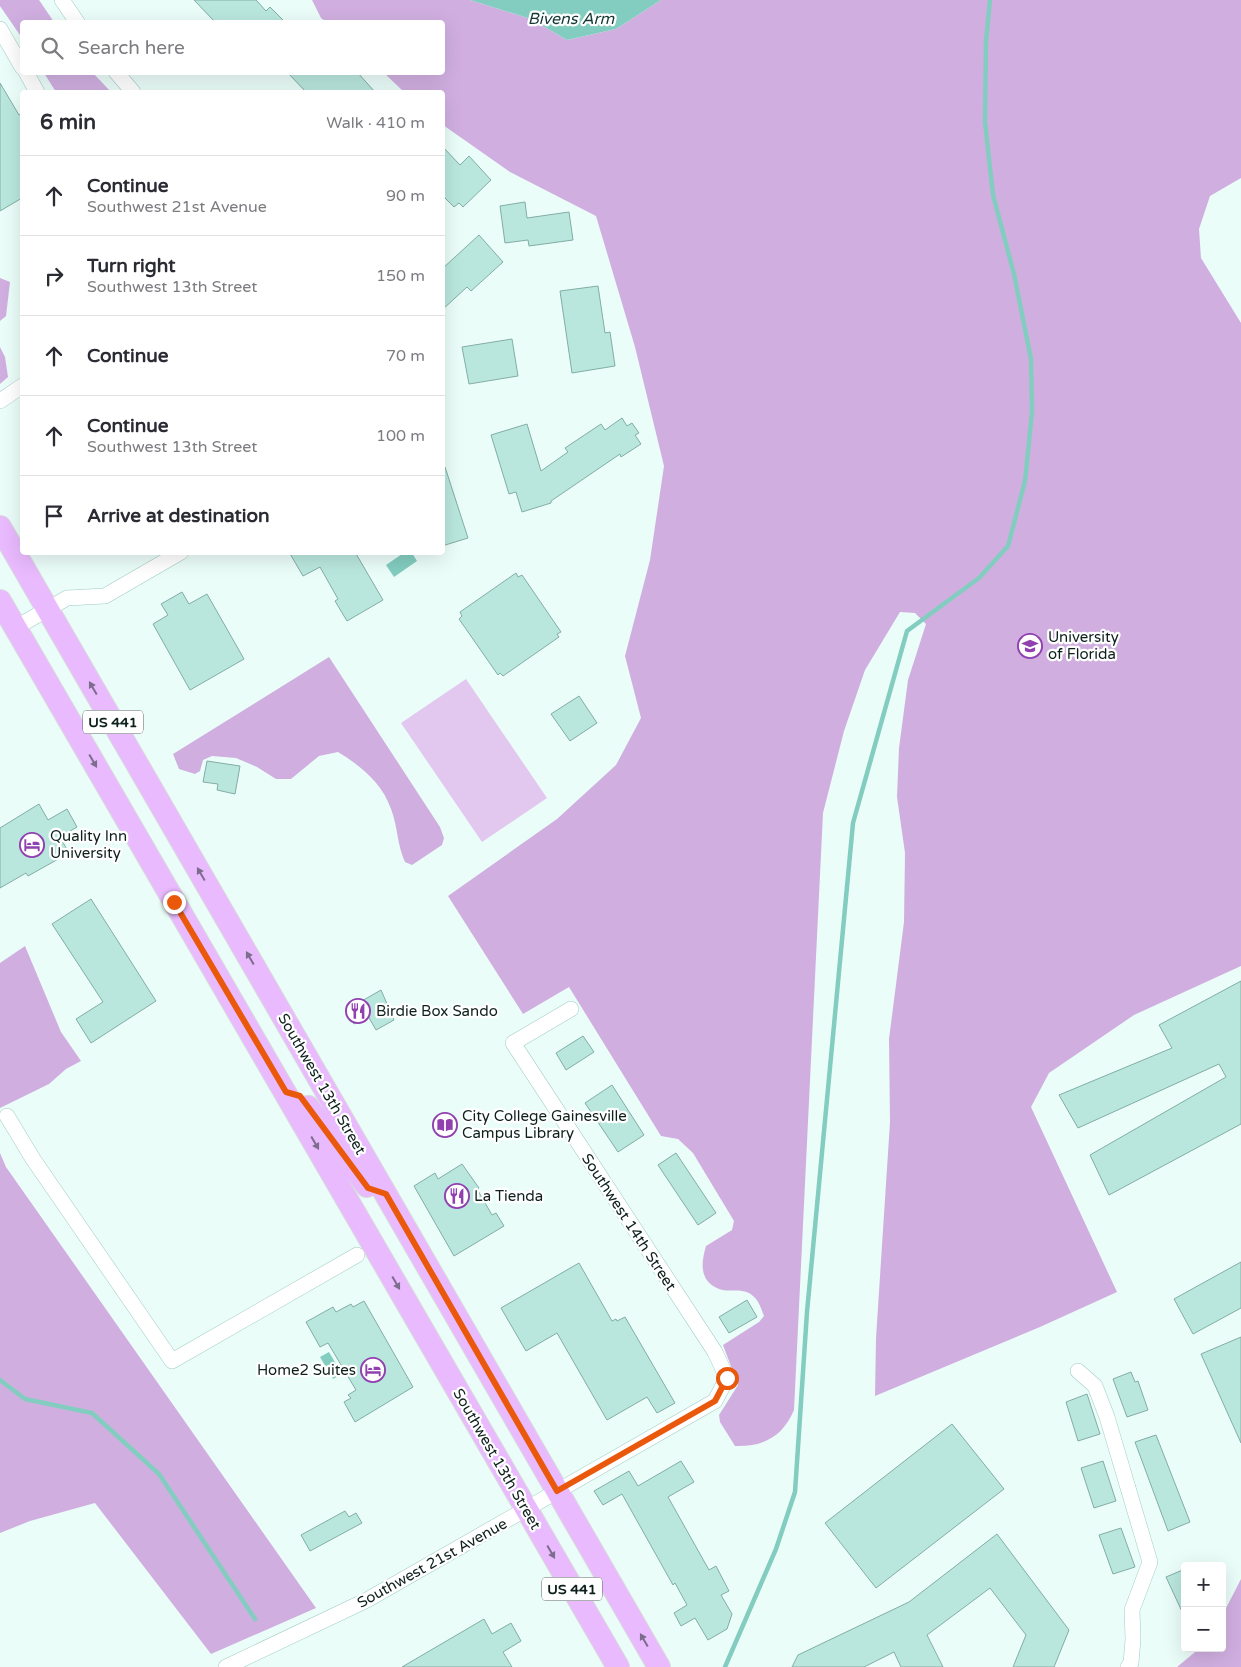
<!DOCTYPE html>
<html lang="en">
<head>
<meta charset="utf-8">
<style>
  body { margin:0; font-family:"Varela Round",sans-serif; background:#f2f2f3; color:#2b2b33 }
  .controls { position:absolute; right:15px; bottom:15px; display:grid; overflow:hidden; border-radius:5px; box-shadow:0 5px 20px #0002 }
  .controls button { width:45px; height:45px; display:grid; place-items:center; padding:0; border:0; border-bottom:1px solid #e1e1e2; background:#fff; color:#2b2b33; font:25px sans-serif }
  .stop { position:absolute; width:15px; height:15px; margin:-11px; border:4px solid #ea580c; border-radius:50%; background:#fff }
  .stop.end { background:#ea580c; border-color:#fff; box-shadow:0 1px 5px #0008 }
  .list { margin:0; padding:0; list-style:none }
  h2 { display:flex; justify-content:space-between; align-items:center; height:65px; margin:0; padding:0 20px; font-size:21px }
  h2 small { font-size:16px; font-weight:400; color:#7c7c81 }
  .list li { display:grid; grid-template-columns:32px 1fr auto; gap:15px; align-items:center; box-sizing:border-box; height:80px; padding:0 20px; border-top:1px solid #e1e1e2 }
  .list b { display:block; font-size:19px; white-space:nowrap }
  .list p { margin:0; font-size:16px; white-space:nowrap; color:#7c7c81 }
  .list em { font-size:16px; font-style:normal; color:#7c7c81 }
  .icon { flex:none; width:28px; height:28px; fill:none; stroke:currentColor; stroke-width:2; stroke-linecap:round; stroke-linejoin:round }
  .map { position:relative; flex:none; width:1241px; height:1667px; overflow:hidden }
  .search { position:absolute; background:#fff; box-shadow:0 5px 20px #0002; left:20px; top:20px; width:425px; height:55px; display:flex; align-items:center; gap:12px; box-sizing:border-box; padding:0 18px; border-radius:5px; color:#7c7c81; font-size:19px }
  .panel { position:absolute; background:#fff; box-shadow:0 5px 20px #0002; left:20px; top:90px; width:425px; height:465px; border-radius:5px }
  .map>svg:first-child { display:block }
  .green { fill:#e2c7ee }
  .forest { fill:#d0afe0 }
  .water { fill:#83cdc0 }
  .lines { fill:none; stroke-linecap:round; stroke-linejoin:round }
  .stream { stroke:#83cdc0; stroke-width:4.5 }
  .building { fill:#b9e7de; stroke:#82ada5 }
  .minor-casing { stroke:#a0ccc4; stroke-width:16 }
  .primary-casing { stroke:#d8dbdb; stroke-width:24 }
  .minor { stroke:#fff; stroke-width:15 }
  .primary { stroke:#e9bafe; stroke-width:22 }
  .oneway { fill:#7c6d8d }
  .route { stroke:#ea580c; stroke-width:6 }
  .labels { text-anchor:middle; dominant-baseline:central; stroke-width:4.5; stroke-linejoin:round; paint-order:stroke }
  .shield { fill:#fff; stroke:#566360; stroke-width:1 }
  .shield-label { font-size:14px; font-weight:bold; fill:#0e201c }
  .poi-label { font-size:15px; fill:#0e201c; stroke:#fff; text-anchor:start }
  .street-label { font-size:15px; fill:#0e201c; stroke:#fff }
  .water-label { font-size:16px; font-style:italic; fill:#153933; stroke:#fff }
</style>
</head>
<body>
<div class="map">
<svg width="1241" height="1667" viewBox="0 0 1241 1667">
  <rect width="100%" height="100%" fill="#ebfdf9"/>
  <polygon class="green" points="466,679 547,798 482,842 401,723"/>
  <g class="forest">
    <polygon points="0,0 39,0 54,22 22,22 22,38 0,6"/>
    <path d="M312 0H470L531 19 567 40 616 29 661 0H1241V178L1210 196 1199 229 1201 258 1241 323V966L1134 1015 1049 1073 1031 1107 1117 1292 1040 1327 875 1396 876 1338 890 1122 889 1039 904 922 905 853 897 797 899 748 908 680 926 624 915 613 900 612 865 670 844 731 823 813 794 1410C783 1436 764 1447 735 1446L720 1422 719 1415 738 1385 723 1345 759 1322 764 1316C761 1308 759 1301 753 1296 743 1287 730 1293 719 1289 699 1281 701 1263 706 1246L732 1230 734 1221 693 1153 678 1139 661 1136 569 987 523 1014 448 896 557 819 616 765 641 718 625 656 650 560 664 466 635 347 596 216 510 172 443 125 442 92H404L384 73 442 72V22H326L321 18Z"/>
    <polygon points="44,73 93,73 111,92 56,92"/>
    <polygon points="0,278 10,282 6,316 0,321"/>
    <polygon points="0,347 5,357 8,377 0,384"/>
    <path d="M329 657 440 827 444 838 442 845 412 865 405 862C397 845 398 827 391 809 382 783 361 766 338 752L319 756 291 779H276L257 767 236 758 212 756 203 760 200 771 195 774 179 769 173 754Z"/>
    <polygon points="25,946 61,1032 81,1061 66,1069 49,1084 0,1108 0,963"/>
    <polygon points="0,1153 6,1167 316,1608 211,1654 95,1503 30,1521 0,1533"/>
    <polygon points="1241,1579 1241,1667 1177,1667 1200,1648 1222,1648 1222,1616"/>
  </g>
  <g class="water">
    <polygon points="470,0 661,0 616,29 567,40 531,19"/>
    <polygon points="405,552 412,553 417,561 394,577 386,565"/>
    <polygon points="329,1352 342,1374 333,1379 320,1357"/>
  </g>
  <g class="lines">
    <g class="stream">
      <polyline points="0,1380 25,1399 92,1413 159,1474 255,1619"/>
      <polyline points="725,1667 776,1549 795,1492 807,1312 853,823 907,631 979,578 1008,546 1025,481 1032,412 1031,359 1014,274 993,195 985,122 986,42 990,0"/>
    </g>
  </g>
  <g class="building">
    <polygon points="194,0 256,0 266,11 270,7 285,22 215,22"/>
    <polygon points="287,72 357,72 375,92 306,92"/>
    <polygon points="0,83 19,115 22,113 22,198 0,211"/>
    <polygon points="442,146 460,165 469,156 491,180 463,207 459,203 454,207 442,195"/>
    <polygon points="525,202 527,218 569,212 573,240 529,246 528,240 505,243 500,206"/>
    <polygon points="479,235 503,262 471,291 467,287 442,310 442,269"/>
    <polygon points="598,286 605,333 610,332 615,366 572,373 560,291"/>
    <polygon points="512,339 518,376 469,384 462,347"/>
    <polygon points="622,418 627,426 632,423 639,433 635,435 641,444 621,457 620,454 551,501 551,503 522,512 516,492 509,494 491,435 527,424 541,471 568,452 565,448 601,424 605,430"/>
    <polygon points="442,467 445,467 468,538 442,546"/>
    <polygon points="289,552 355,552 383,600 347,621 335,601 338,599 320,567 303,576"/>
    <polygon points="516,573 518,577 522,575 561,632 557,634 559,637 503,676 500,673 498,675 459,619 462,616 460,612"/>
    <polygon points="182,592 189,604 207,594 244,659 190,690 153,624 168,615 161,604"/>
    <polygon points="579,696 597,723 570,741 551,714"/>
    <polygon points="207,761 240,766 235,794 217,790 218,784 203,782"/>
    <polygon points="39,804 48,820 67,809 77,827 60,837 69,853 28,876 26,873 0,888 0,828"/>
    <polygon points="91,899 156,1001 91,1043 76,1019 103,1002 52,924"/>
    <polygon points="1241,981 1241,1124 1109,1195 1090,1155 1226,1077 1219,1064 1078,1128 1059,1095 1172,1048 1159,1025"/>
    <polygon points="381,990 394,1020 376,1030 368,1016 354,1024 346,1010"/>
    <polygon points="583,1036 594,1052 566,1070 556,1053"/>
    <polygon points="612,1085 644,1135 618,1152 585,1103"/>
    <polygon points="676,1153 716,1213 698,1225 658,1165"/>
    <polygon points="462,1164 479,1188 477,1189 492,1215 496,1213 504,1226 454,1256 414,1186 435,1173 438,1179"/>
    <polygon points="1241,1262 1241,1308 1193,1334 1174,1299"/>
    <polygon points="579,1263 612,1321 616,1319 617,1321 625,1317 675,1403 657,1413 647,1397 607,1420 557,1333 526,1351 501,1308"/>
    <polygon points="747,1300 757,1317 729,1333 719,1317"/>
    <polygon points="364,1301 413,1387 355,1422 344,1402 351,1398 348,1395 356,1390 328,1343 320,1347 306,1322 333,1307 336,1312 351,1304 353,1307"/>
    <polygon points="1241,1337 1241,1443 1201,1354"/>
    <polygon points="1131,1372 1135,1382 1138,1381 1148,1410 1127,1417 1113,1379"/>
    <polygon points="1087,1394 1100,1434 1078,1441 1066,1402"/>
    <polygon points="952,1424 1004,1489 876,1588 825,1523"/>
    <polygon points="1156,1435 1190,1522 1168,1531 1135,1442"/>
    <polygon points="681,1461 694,1482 668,1497 709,1570 716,1566 729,1591 721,1595 732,1614 727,1629 708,1640 695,1618 681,1626 674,1613 687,1605 675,1583 673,1585 622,1494 603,1505 594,1491 629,1471 638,1486"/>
    <polygon points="1103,1461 1116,1501 1094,1508 1081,1468"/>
    <polygon points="345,1511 349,1517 356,1513 362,1523 310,1551 301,1535"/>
    <polygon points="1121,1528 1135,1567 1113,1574 1099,1535"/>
    <polygon points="997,1534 1069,1630 1054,1667 1013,1667 1026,1635 990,1588 927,1635 943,1667 901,1667 894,1652 864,1667 792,1667 798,1655 909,1602"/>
    <polygon points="1185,1569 1185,1618 1166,1577"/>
    <polygon points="484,1619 492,1634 511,1623 521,1641 503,1652 512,1667 402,1667"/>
  </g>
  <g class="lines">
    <defs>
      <g id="minor">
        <polyline points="62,0 77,22"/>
        <polyline points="0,29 22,67"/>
        <polyline points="26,72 37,92"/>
        <polyline points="116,72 133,92"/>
        <polyline points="0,401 22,386"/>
        <polyline points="15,628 67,598 105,596 181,552"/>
        <polyline points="7,1116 33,1159 172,1361 357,1255"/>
        <polyline points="1078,1371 1095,1386 1107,1417 1150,1562 1132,1610 1133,1639 1131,1663 1128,1667"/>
        <polyline points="226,1667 367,1600 715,1401 727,1378 715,1352 513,1043 571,1009"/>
      </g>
      <g id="primary">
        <polyline points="0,527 659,1667"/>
        <polyline points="0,601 618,1667"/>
        <polyline points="308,1107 367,1186"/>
      </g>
    </defs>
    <use href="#minor" class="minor-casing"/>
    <use href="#primary" class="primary-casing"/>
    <use href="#minor" class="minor"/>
    <use href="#primary" class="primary"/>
  </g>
  <defs><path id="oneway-solid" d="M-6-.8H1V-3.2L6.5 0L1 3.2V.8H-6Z" transform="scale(1.25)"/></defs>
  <g class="oneway">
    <use href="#oneway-solid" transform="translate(93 688) rotate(-120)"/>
    <use href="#oneway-solid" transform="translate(93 761) rotate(60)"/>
    <use href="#oneway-solid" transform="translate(201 874) rotate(-120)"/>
    <use href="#oneway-solid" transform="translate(250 958) rotate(-120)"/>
    <use href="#oneway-solid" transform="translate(315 1143) rotate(60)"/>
    <use href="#oneway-solid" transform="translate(396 1283) rotate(60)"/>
    <use href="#oneway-solid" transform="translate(551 1552) rotate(60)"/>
    <use href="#oneway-solid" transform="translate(644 1640) rotate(-120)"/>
  </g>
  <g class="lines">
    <polyline class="route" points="174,902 286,1092 300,1096 368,1188 386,1194 557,1491 715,1401 727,1378"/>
  </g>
  <defs>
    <symbol id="university-ring" viewBox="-11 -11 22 22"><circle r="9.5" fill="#fff" stroke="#9040af" stroke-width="1.5"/><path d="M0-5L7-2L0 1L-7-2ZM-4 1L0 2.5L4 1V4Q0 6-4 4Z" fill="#9040af"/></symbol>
    <symbol id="hotel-ring" viewBox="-11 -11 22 22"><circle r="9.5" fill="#fff" stroke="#9040af" stroke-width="1.5"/><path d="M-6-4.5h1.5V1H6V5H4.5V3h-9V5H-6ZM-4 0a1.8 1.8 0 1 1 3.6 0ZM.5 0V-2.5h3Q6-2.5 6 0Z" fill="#9040af"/></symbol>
    <symbol id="restaurant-ring" viewBox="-11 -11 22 22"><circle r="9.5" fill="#fff" stroke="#9040af" stroke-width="1.5"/><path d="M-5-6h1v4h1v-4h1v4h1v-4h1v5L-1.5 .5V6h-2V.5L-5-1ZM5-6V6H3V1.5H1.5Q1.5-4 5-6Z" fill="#9040af"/></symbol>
    <symbol id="library-ring" viewBox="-11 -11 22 22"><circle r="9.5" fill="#fff" stroke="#9040af" stroke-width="1.5"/><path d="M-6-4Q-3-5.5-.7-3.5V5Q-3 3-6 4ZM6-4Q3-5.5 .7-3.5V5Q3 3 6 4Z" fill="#9040af"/></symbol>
  </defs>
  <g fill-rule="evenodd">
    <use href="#university-ring" x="1016" y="632" width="28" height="28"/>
    <use href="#hotel-ring" x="18" y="831" width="28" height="28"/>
    <use href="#restaurant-ring" x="344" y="997" width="28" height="28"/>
    <use href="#library-ring" x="431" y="1111" width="28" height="28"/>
    <use href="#restaurant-ring" x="443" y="1182" width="28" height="28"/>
    <use href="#hotel-ring" x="359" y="1356" width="28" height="28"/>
  </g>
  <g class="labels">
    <g class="shield">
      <rect x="83" y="710.5" width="60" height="23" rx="4"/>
      <rect x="542" y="1577.5" width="60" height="23" rx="4"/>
    </g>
    <g class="shield-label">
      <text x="113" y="722">US 441</text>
      <text x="572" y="1589">US 441</text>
    </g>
    <g class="poi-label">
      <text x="1048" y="637">University<tspan x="1048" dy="17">of Florida</tspan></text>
      <text x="50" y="836">Quality Inn<tspan x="50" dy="17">University</tspan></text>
      <text x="376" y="1011">Birdie Box Sando</text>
      <text x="462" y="1116">City College Gainesville<tspan x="462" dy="17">Campus Library</tspan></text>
      <text x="474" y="1196">La Tienda</text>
      <text x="356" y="1370" text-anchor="end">Home2 Suites</text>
    </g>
    <g class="street-label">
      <text transform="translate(322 1084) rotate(60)">Southwest 13th Street</text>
      <text transform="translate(629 1222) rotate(57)">Southwest 14th Street</text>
      <text transform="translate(497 1459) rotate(60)">Southwest 13th Street</text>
      <text transform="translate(432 1563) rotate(-29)">Southwest 21st Avenue</text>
    </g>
    <g class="water-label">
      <text x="571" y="19">Bivens Arm</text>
    </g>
  </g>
</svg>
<div class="controls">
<button>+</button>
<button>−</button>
</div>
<div class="stop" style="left:727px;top:1378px"></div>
<div class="stop end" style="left:174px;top:902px"></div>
<div class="search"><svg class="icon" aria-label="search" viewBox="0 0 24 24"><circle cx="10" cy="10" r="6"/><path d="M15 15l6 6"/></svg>Search here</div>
<section class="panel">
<h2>6 min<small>Walk · 410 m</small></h2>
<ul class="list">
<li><svg class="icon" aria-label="ahead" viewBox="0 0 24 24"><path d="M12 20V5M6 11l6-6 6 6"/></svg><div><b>Continue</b><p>Southwest 21st Avenue</p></div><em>90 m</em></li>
<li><svg class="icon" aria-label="right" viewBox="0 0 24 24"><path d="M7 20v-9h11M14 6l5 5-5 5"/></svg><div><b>Turn right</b><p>Southwest 13th Street</p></div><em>150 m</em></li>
<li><svg class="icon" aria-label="ahead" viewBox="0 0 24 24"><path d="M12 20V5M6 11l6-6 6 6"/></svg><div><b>Continue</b></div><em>70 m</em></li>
<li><svg class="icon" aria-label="ahead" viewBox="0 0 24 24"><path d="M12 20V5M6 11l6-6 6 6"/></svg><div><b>Continue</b><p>Southwest 13th Street</p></div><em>100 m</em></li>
<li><svg class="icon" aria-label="arrive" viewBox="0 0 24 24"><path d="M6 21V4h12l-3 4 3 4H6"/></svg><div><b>Arrive at destination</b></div></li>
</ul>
</section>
</div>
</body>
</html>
